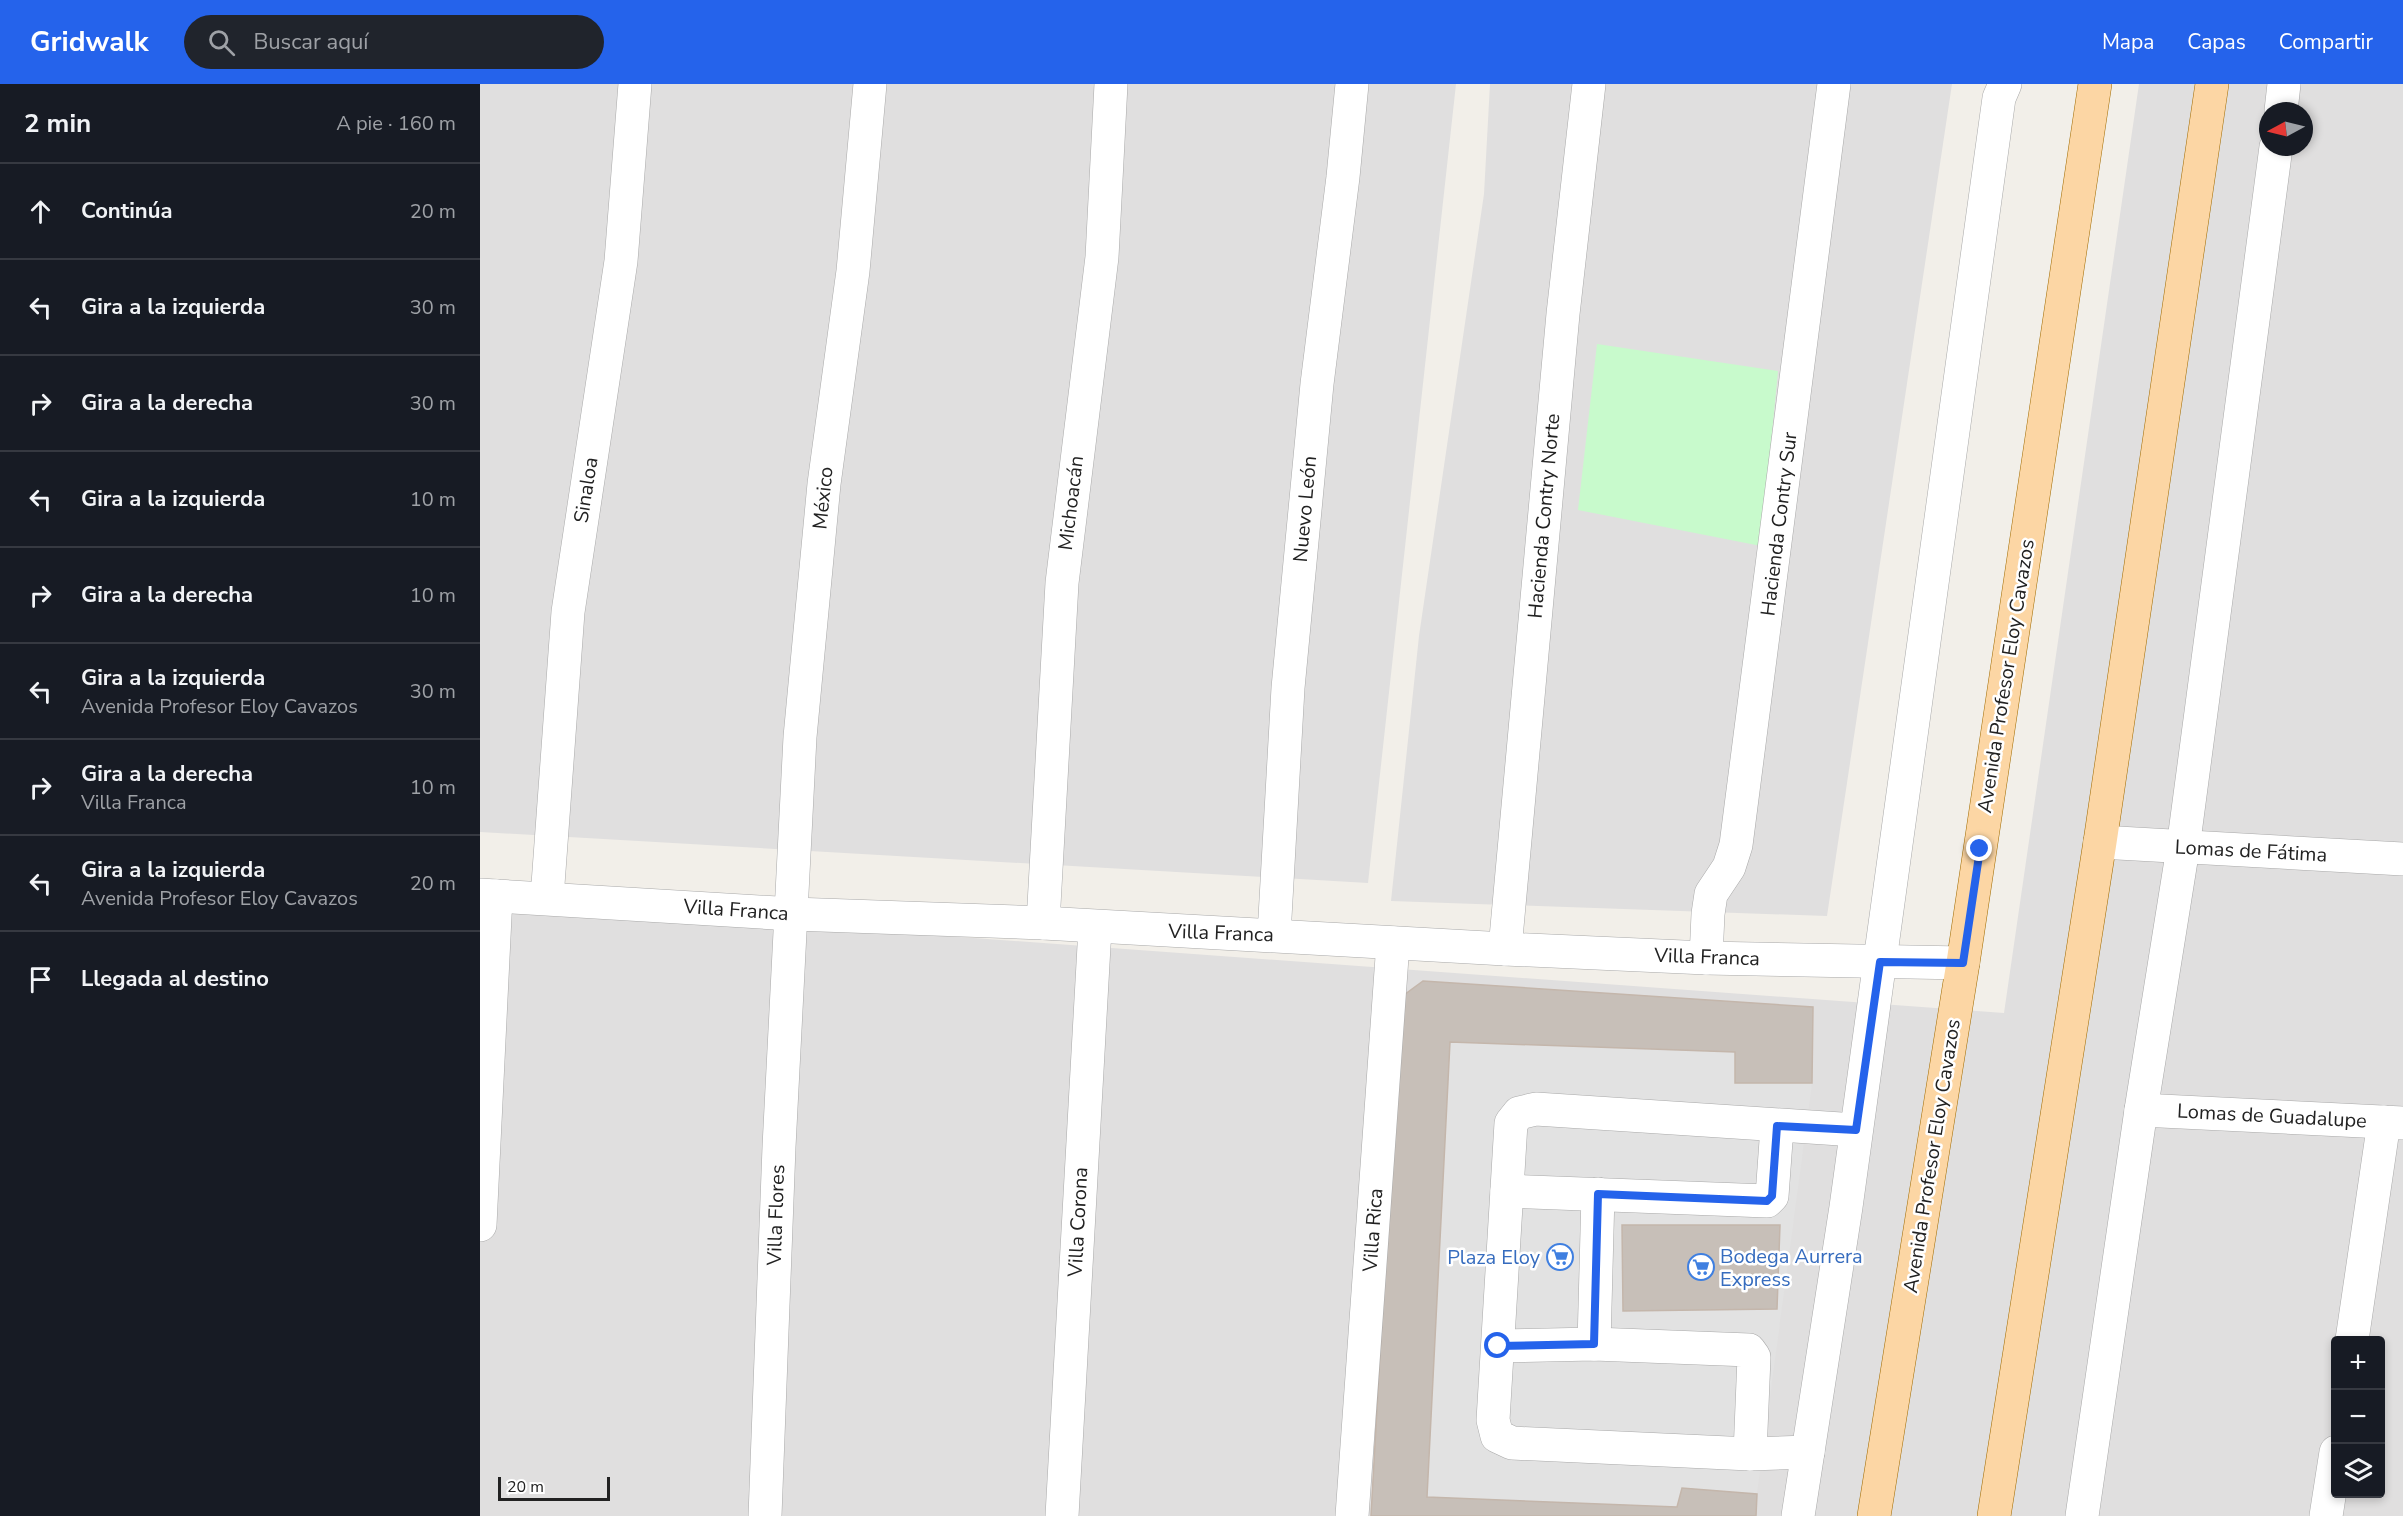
<!DOCTYPE html>
<html lang="es">
<head>
<meta charset="utf-8">
<style>
  body { margin:0; font-family:"Nunito Sans",sans-serif; background:#20242c; color:#f1f3f6 }
  .controls { position:absolute; right:18px; bottom:18px; display:grid; overflow:hidden; border-radius:6px; box-shadow:0 3px 9px #0003 }
  .controls button { width:54px; height:54px; display:grid; place-items:center; padding:0; border:0; border-bottom:2px solid #363941; background:#171b24; color:#f1f3f6; font:30px sans-serif }
  .compass { position:absolute; left:1779px; top:18px; width:54px; height:54px; border-radius:50%; background:#171b24; box-shadow:0 3px 9px #0003; rotate:263deg }
  .scale { position:absolute; left:18px; bottom:15px; width:112px; box-sizing:border-box; padding-left:6px; border:3px solid #222; border-top:0; font-size:16px; line-height:21px; white-space:nowrap; color:#222; -webkit-text-stroke:4px #fff; paint-order:stroke }
  .stop { position:absolute; width:18px; height:18px; margin:-14px; border:4px solid #2563eb; border-radius:50%; background:#fff }
  .stop.end { background:#2563eb; border-color:#fff; box-shadow:0 2px 6px #0008 }
  .list { margin:0; padding:0; list-style:none }
  h2 { display:flex; justify-content:space-between; align-items:center; height:78px; margin:0; padding:0 24px; font-size:26px }
  h2 small { font-size:20px; font-weight:400; color:#9ea1a6 }
  .list li { display:grid; grid-template-columns:39px 1fr auto; gap:18px; align-items:center; box-sizing:border-box; height:96px; padding:0 24px; border-top:2px solid #363941 }
  .list b { display:block; font-size:22px; white-space:nowrap }
  .list p { margin:0; font-size:20px; white-space:nowrap; color:#9ea1a6 }
  .list em { font-size:20px; font-style:normal; color:#9ea1a6 }
  .icon { flex:none; width:33px; height:33px; fill:none; stroke:currentColor; stroke-width:2; stroke-linecap:round; stroke-linejoin:round }
  .map { position:relative; flex:none; width:1923px; height:1432px; overflow:hidden }
  header { display:flex; align-items:center; gap:36px; box-sizing:border-box; height:84px; padding:0 30px; background:#2563eb; color:#fff }
  header strong { font-size:28px }
  nav { display:flex; gap:33px; margin-inline-start:auto; font-size:21px }
  .search { width:420px; height:54px; background:#20242c; display:flex; align-items:center; gap:15px; box-sizing:border-box; padding:0 21px; border-radius:33px; color:#9ea1a6; font-size:22px }
  main { display:flex }
  aside { flex:1; background:#171b24 }
  .map>svg:first-child { display:block }
  .residential { fill:#e0dfdf; fill-rule:evenodd }
  .park { fill:#c8facc }
  .parking { fill:#e2e2e2 }
  .building { fill:#c7bfb8; stroke:#c4b6ab; stroke-width:1.5 }
  .lines { fill:none; stroke-linecap:round; stroke-linejoin:round }
  .minor-casing { stroke:#a9a9a9; stroke-width:34 }
  .major-casing { stroke:#a06b00; stroke-width:34 }
  .minor { stroke:#fff; stroke-width:33 }
  .major { stroke:#fcd6a4; stroke-width:33 }
  .route { stroke:#2563eb; stroke-width:8 }
  .labels { text-anchor:middle; dominant-baseline:central; stroke-width:5; stroke-linejoin:round; paint-order:stroke }
  .street-label { font-size:20px; fill:#222; stroke:#fff }
  .shop-label { font-size:20px; fill:#366cbe; stroke:#fff; text-anchor:start }
</style>
</head>
<body>
<header>
<strong>Gridwalk</strong>
<div class="search"><svg class="icon" aria-label="search" viewBox="0 0 24 24"><circle cx="10" cy="10" r="6"/><path d="M15 15l6 6"/></svg>Buscar aquí</div>
<nav><a>Mapa</a><a>Capas</a><a>Compartir</a></nav>
</header>
<main>
<aside>
<h2>2 min<small>A pie · 160 m</small></h2>
<ul class="list">
<li><svg class="icon" aria-label="ahead" viewBox="0 0 24 24"><path d="M12 20V5M6 11l6-6 6 6"/></svg><div><b>Continúa</b></div><em>20 m</em></li>
<li><svg class="icon" aria-label="left" viewBox="0 0 24 24"><path d="M17 20v-9H6M10 6l-5 5 5 5"/></svg><div><b>Gira a la izquierda</b></div><em>30 m</em></li>
<li><svg class="icon" aria-label="right" viewBox="0 0 24 24"><path d="M7 20v-9h11M14 6l5 5-5 5"/></svg><div><b>Gira a la derecha</b></div><em>30 m</em></li>
<li><svg class="icon" aria-label="left" viewBox="0 0 24 24"><path d="M17 20v-9H6M10 6l-5 5 5 5"/></svg><div><b>Gira a la izquierda</b></div><em>10 m</em></li>
<li><svg class="icon" aria-label="right" viewBox="0 0 24 24"><path d="M7 20v-9h11M14 6l5 5-5 5"/></svg><div><b>Gira a la derecha</b></div><em>10 m</em></li>
<li><svg class="icon" aria-label="left" viewBox="0 0 24 24"><path d="M17 20v-9H6M10 6l-5 5 5 5"/></svg><div><b>Gira a la izquierda</b><p>Avenida Profesor Eloy Cavazos</p></div><em>30 m</em></li>
<li><svg class="icon" aria-label="right" viewBox="0 0 24 24"><path d="M7 20v-9h11M14 6l5 5-5 5"/></svg><div><b>Gira a la derecha</b><p>Villa Franca</p></div><em>10 m</em></li>
<li><svg class="icon" aria-label="left" viewBox="0 0 24 24"><path d="M17 20v-9H6M10 6l-5 5 5 5"/></svg><div><b>Gira a la izquierda</b><p>Avenida Profesor Eloy Cavazos</p></div><em>20 m</em></li>
<li><svg class="icon" aria-label="arrive" viewBox="0 0 24 24"><path d="M6 21V4h12l-3 4 3 4H6"/></svg><div><b>Llegada al destino</b></div></li>
</ul>
</aside>
<div class="map">
<svg width="1923" height="1432" viewBox="0 0 1923 1432">
  <rect width="100%" height="100%" fill="#f2efe9"/>
  <g class="residential">
    <polygon points="0,0 976,0 888,799 0,748"/>
    <polygon points="1010,0 1472,0 1347,832 911,817 939,552 1004,110"/>
    <path d="M1659 0H1923V1432H0V818L1524 929ZM1788 27H1824V63H1788ZM1856 1256H1900V1410H1856Z"/>
  </g>
  <polygon class="park" points="1117,260 1298,287 1281,462 1098,426"/>
  <polygon class="parking" points="970,958 1255,968 1255,999 1332,999 1277,1410 1202,1404 1197,1423 947,1413"/>
  <g class="building">
    <polygon points="943,897 1333,923 1332,999 1255,999 1255,968 970,958 947,1413 1197,1423 1202,1404 1277,1410 1276,1432 891,1432 920,914"/>
    <polygon points="1142,1141 1300,1141 1297,1225 1143,1227"/>
  </g>
  <g class="lines">
    <defs>
      <g id="minor">
        <polyline points="1801,27 1804,0"/>
        <polyline points="1620,758 1923,775"/>
        <polyline points="0,811 313,830 563,839 1025,865 1226,874 1483,879"/>
        <polyline points="67,814 88,528 141,177 155,0"/>
        <polyline points="563,839 582,499 622,173 631,0"/>
        <polyline points="794,851 808,604 837,300 863,93 872,0"/>
        <polyline points="1025,865 1083,230 1109,0"/>
        <polyline points="1226,874 1228,830 1231,810 1249,783 1256,761 1354,0"/>
        <polyline points="1661,1026 1923,1039"/>
        <polyline points="1027,1107 1287,1117 1292,1112 1297,1043"/>
        <polyline points="0,1141 16,812"/>
        <polyline points="1872,1256 1904,1038"/>
        <polyline points="1114,1260 1118,1110"/>
        <polyline points="1018,1262 1114,1260 1269,1266 1274,1273 1270,1370"/>
        <polyline points="1328,1368 1270,1370 1032,1359 1017,1352 1013,1336 1031,1039 1039,1029 1056,1025 1376,1046"/>
        <polyline points="285,1432 299,1063 320,653 344,400 373,187 390,0"/>
        <polyline points="582,1432 615,844"/>
        <polyline points="872,1432 913,859"/>
        <polyline points="1318,1432 1366,1123 1519,14 1525,0"/>
        <polyline points="1602,1432 1661,1026 1703,764 1796,63"/>
        <polyline points="1846,1432 1856,1368"/>
      </g>
      <g id="major">
        <polyline points="1394,1432 1483,879 1615,0"/>
        <polyline points="1514,1432 1620,758 1732,0"/>
      </g>
    </defs>
    <use href="#minor" class="minor-casing"/>
    <use href="#major" class="major-casing"/>
    <use href="#minor" class="minor"/>
    <use href="#major" class="major"/>
  </g>
  <g class="lines">
    <polyline class="route" points="1018,1262 1114,1260 1118,1110 1287,1117 1292,1112 1297,1042 1376,1046 1400,878 1483,879 1500,765"/>
  </g>
  <defs>
    <symbol id="supermarket-ring" viewBox="-11 -11 22 22"><circle r="9.5" fill="#fff" stroke="#3f7fe0" stroke-width="1.5"/><path d="M-6-5.5h2.5l.6 2H6L4.5 2H-2.5L-4.4-4H-6ZM-1.5 3.2a1.3 1.3 0 1 0 .1 0ZM3 3.2a1.3 1.3 0 1 0 .1 0Z" fill="#3f7fe0"/></symbol>
  </defs>
  <g fill-rule="evenodd">
    <use href="#supermarket-ring" x="1065" y="1158" width="30" height="30"/>
    <use href="#supermarket-ring" x="1206" y="1168" width="30" height="30"/>
  </g>
  <g class="labels">
    <g class="street-label">
      <text transform="translate(106 406) rotate(-81)">Sinaloa</text>
      <text transform="translate(343 414) rotate(-84)">México</text>
      <text transform="translate(591 419) rotate(-83)">Michoacán</text>
      <text transform="translate(825 425) rotate(-85)">Nuevo León</text>
      <text transform="translate(1064 432) rotate(-85)">Hacienda Contry Norte</text>
      <text transform="translate(1299 440) rotate(-83)">Hacienda Contry Sur</text>
      <text transform="translate(1526 592) rotate(-81)">Avenida Profesor Eloy Cavazos</text>
      <text transform="translate(1771 767) rotate(3)">Lomas de Fátima</text>
      <text transform="translate(256 826) rotate(4)">Villa Franca</text>
      <text transform="translate(741 849) rotate(2)">Villa Franca</text>
      <text transform="translate(1227 873) rotate(2)">Villa Franca</text>
      <text transform="translate(1792 1032) rotate(3)">Lomas de Guadalupe</text>
      <text transform="translate(1452 1072) rotate(-81)">Avenida Profesor Eloy Cavazos</text>
      <text transform="translate(296 1131) rotate(-88)">Villa Flores</text>
      <text transform="translate(598 1138) rotate(-87)">Villa Corona</text>
      <text transform="translate(893 1146) rotate(-86)">Villa Rica</text>
    </g>
    <g class="shop-label">
      <text x="1240" y="1172">Bodega Aurrera<tspan x="1240" dy="23">Express</tspan></text>
      <text x="1060" y="1173" text-anchor="end">Plaza Eloy</text>
    </g>
  </g>
</svg>
<div class="controls">
<button>+</button>
<button>−</button>
<button><svg class="icon" aria-label="layers" viewBox="0 0 24 24"><path d="M12 4l9 5-9 5-9-5zM3 14l9 5 9-5"/></svg></button>
</div>
<svg class="compass" viewBox="-18 -18 36 36"><path d="M0-13l5 13h-10z" fill="#e53935"/><path d="M0 13l5-13h-10z" fill="#9ea1a6"/></svg>
<div class="scale">20 m</div>
<div class="stop" style="left:1018px;top:1262px"></div>
<div class="stop end" style="left:1500px;top:765px"></div>
</div>
</main>
</body>
</html>
